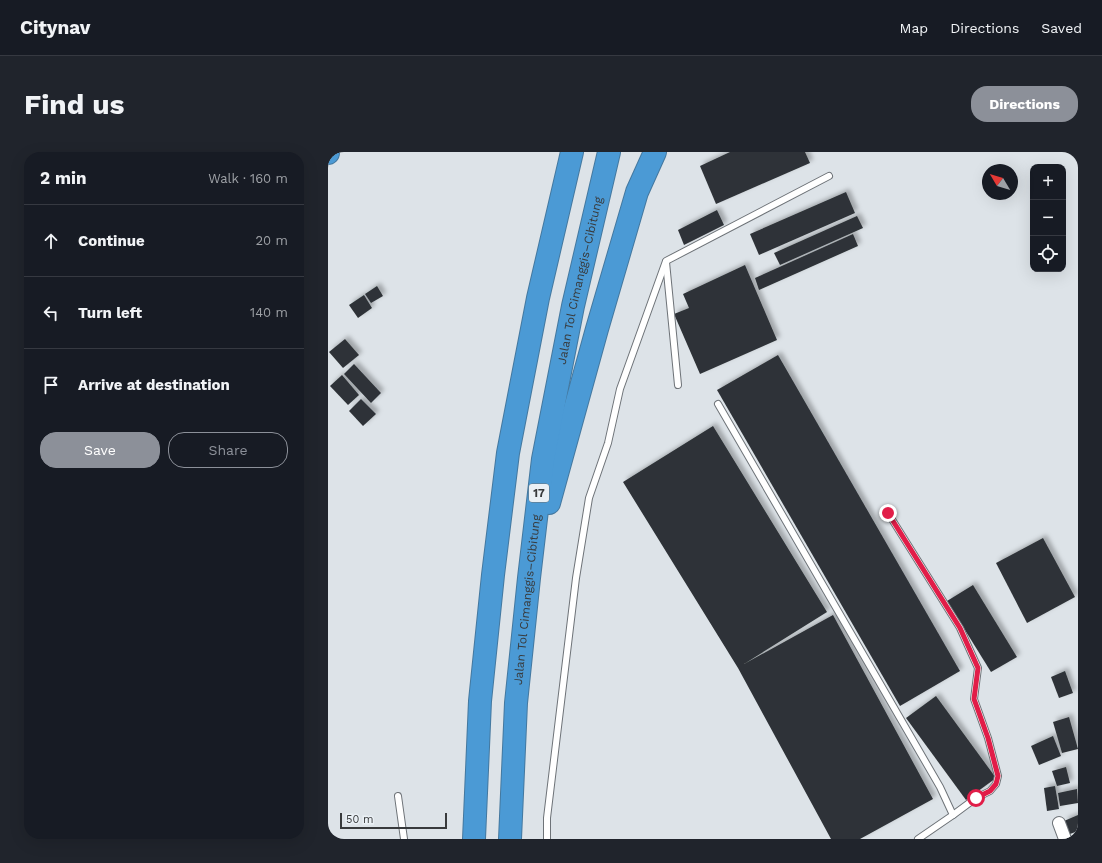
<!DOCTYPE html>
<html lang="en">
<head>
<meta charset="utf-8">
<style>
  body { margin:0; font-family:"Work Sans",sans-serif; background:#20242c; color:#f1f3f6 }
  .controls { position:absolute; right:12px; top:12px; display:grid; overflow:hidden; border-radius:8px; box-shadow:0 4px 16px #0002 }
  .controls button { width:36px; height:36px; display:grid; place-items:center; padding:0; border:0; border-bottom:1px solid #363941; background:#171b24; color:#f1f3f6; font:20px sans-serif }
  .compass { position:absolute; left:654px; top:12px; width:36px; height:36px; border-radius:50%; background:#171b24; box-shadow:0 4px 16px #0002; rotate:308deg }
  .scale { position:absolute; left:12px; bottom:10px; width:107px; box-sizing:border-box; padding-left:4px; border:2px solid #383a3c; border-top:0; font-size:11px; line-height:14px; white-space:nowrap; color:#383a3c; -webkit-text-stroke:3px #eaf0f5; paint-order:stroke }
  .stop { position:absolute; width:12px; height:12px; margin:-9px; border:3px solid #e11d48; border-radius:50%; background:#fff }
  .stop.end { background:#e11d48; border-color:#fff; box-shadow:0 1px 4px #0008 }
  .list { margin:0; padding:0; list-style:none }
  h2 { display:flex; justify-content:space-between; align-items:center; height:52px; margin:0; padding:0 16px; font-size:17px }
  h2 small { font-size:13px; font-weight:400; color:#9ea1a6 }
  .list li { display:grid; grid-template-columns:26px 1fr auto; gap:12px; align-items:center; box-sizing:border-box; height:72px; padding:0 16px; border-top:1px solid #363941 }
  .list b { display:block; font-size:15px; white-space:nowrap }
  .list em { font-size:13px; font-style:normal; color:#9ea1a6 }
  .actions { display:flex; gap:8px; padding:12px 16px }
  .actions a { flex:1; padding:9px 0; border:1px solid #8c9099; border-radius:16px; text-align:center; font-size:14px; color:#8c9099 }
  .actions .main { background:#8c9099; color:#fff }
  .icon { flex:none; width:22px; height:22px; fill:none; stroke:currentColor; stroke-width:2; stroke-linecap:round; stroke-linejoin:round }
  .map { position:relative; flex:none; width:750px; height:687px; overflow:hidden; border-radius:16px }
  header { display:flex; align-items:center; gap:24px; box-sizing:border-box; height:56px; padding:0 20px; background:#171b24; border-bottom:1px solid #363941 }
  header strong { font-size:19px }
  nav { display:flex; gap:22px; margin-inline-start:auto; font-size:14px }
  .intro { display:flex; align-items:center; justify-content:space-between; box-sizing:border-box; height:96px; padding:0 24px }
  h1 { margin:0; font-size:28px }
  .button { padding:10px 18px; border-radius:16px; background:#8c9099; color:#fff; font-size:14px; font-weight:700 }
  main { display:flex; gap:24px; padding:0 24px }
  aside { flex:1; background:#171b24; border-radius:16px; box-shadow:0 4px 16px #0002 }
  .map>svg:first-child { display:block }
  .building { fill:#2e3337; filter:url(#shadow) }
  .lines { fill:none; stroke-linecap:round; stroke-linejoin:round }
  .service-casing { stroke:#6e7378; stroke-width:8 }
  .minor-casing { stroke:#6e7378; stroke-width:14 }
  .motorway-casing { stroke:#44789f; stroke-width:24 }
  .service { stroke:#fff; stroke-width:6 }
  .minor { stroke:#fff; stroke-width:12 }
  .motorway { stroke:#4b9ad5; stroke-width:22 }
  .route { stroke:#e11d48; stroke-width:5 }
  .labels { text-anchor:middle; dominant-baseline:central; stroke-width:4; stroke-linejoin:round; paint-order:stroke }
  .shield { fill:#eaf0f5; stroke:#6d7174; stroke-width:1 }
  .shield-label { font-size:11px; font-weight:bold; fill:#383a3c }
  .street-label { font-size:12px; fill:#383a3c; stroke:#eaf0f5 }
</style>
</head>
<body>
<header>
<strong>Citynav</strong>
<nav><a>Map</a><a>Directions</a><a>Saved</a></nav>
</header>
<div class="intro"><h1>Find us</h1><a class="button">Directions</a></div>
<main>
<aside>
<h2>2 min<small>Walk · 160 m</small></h2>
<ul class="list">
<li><svg class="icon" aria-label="ahead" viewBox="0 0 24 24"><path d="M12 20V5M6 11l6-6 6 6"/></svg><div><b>Continue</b></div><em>20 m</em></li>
<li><svg class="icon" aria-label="left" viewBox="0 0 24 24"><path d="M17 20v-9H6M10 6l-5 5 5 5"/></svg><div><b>Turn left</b></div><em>140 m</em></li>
<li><svg class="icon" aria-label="arrive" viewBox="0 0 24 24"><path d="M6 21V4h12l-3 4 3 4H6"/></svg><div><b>Arrive at destination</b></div></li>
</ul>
<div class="actions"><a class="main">Save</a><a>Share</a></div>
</aside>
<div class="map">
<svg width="750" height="687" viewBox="0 0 750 687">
  <defs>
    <filter id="shadow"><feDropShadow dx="3.5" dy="-3.5" stdDeviation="2" flood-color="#0004"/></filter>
  </defs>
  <rect width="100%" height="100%" fill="#dde3e8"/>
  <g class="building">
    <polygon points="402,0 477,0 482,11 388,52 372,14"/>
    <polygon points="518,40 527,61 431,103 422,82"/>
    <polygon points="389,58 396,73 356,93 350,78"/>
    <polygon points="529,64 535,76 452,113 446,101"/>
    <polygon points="525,82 530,94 431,138 427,126"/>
    <polygon points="417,113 449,188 372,222 346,162 361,156 355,142"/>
    <polygon points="49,134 55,144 43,151 37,142"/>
    <polygon points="36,143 44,156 30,166 21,153"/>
    <polygon points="17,187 31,203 15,216 1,200"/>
    <polygon points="450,203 632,519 572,554 389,238"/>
    <polygon points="26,212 53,241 43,251 16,222"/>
    <polygon points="14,223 31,243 20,253 2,234"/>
    <polygon points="33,247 48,262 35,274 21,259"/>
    <polygon points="385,274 499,460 416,512 505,463 605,647 532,687 503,687 410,516 295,330"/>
    <polygon points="715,386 747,445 699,471 668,411"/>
    <polygon points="645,433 689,505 663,520 619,449"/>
    <polygon points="737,519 745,541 731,546 723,525"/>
    <polygon points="608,544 668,626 638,648 578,566"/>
    <polygon points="741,565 750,597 734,601 725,570"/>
    <polygon points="725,584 733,604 711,613 703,594"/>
    <polygon points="738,615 742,631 729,634 724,619"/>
    <polygon points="727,634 731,657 719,659 716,636"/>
    <polygon points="749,637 750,651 732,654 730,641"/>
    <polygon points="750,663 750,679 742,682 736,669"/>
  </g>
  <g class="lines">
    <defs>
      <g id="service">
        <polyline points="338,110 350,233"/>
        <polyline points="390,252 612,635 625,663 590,687"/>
        <polyline points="560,361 632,476 650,516 646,547 660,586 670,624 668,632 662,639 648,646 625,663"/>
        <polyline points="70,644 76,687"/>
        <polyline points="219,687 219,666 248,426 261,346 280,291 292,237 338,109 501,24"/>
      </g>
      <polyline id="minor" points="731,671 737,687"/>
      <g id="motorway">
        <polyline points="0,1 0,0"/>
        <polyline points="221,351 269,177 309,40 327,0"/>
        <polyline points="146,687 152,549 165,423 180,301 210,146 244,0"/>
        <path id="s1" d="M182 687 188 551 201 426 215 307 245 154 281 0"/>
      </g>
    </defs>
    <use href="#service" class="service-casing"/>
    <use href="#minor" class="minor-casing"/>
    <use href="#motorway" class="motorway-casing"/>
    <use href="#service" class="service"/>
    <use href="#minor" class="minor"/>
    <use href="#motorway" class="motorway"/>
  </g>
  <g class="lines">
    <polyline class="route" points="560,361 632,476 650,516 646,547 660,586 670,624 668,632 662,639 648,646"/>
  </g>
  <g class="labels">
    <rect class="shield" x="201" y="332" width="20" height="18" rx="3"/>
    <g class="shield-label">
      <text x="211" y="341">17</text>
    </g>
    <g class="street-label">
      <text stroke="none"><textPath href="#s1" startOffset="564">Jalan Tol Cimanggis–Cibitung</textPath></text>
      <text stroke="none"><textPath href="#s1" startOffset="240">Jalan Tol Cimanggis–Cibitung</textPath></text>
    </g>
  </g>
</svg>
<div class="controls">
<button>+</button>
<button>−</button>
<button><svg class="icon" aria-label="locate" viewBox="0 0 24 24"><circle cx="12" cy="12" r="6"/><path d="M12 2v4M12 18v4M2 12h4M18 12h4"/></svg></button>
</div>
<svg class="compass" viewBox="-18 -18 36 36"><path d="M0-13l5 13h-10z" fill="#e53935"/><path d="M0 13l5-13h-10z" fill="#9ea1a6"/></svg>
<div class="scale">50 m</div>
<div class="stop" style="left:648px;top:646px"></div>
<div class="stop end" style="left:560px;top:361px"></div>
</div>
</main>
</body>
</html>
